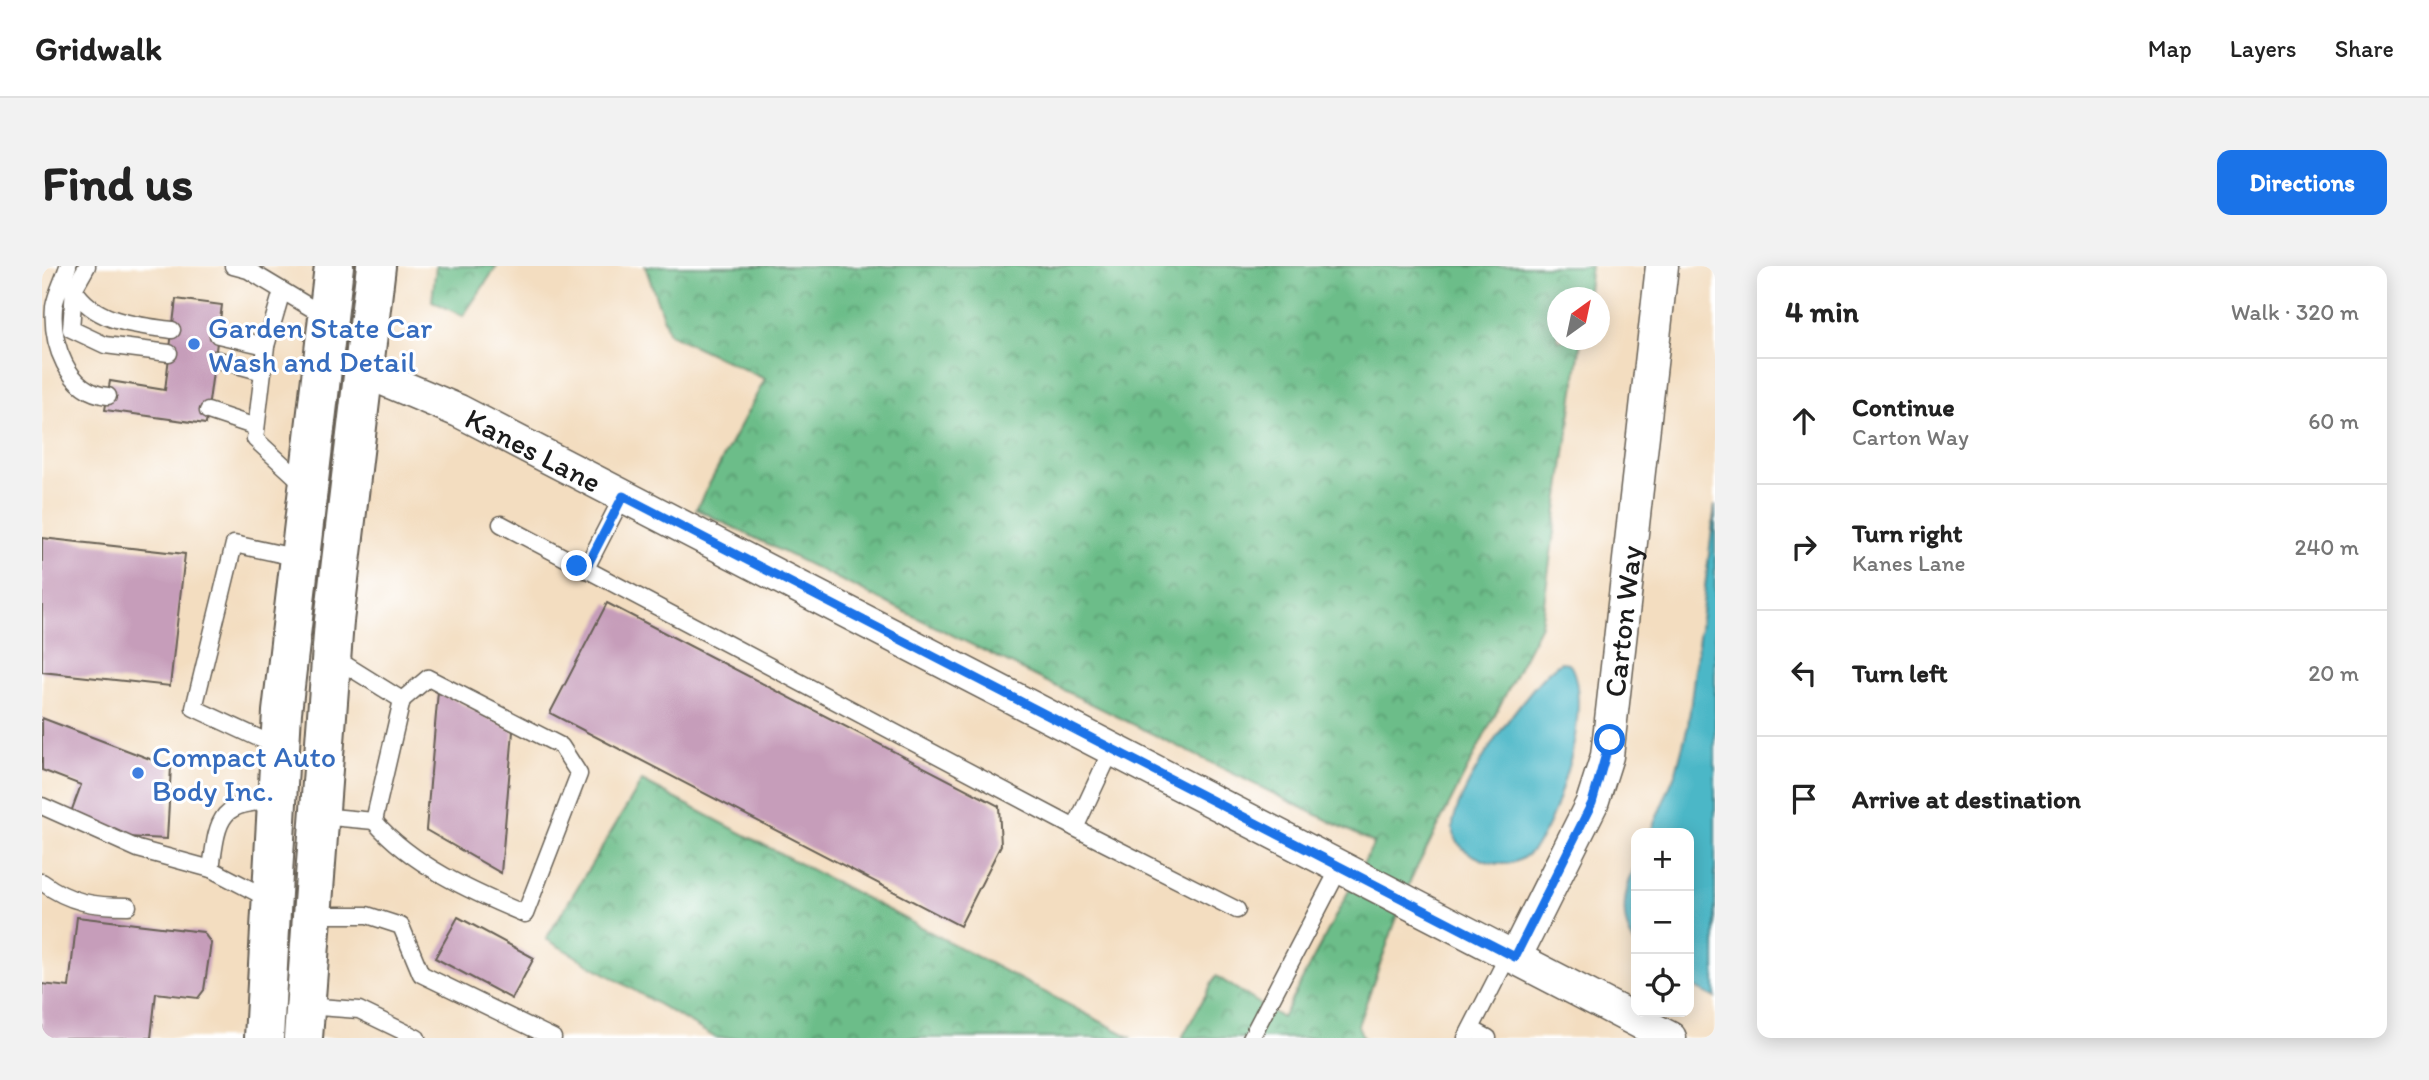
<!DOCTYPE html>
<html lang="en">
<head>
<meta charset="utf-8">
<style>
  body { margin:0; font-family:Itim,sans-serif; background:#f2f2f2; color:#222 }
  .controls { position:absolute; right:21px; bottom:21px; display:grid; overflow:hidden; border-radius:14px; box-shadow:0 4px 18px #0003 }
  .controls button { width:63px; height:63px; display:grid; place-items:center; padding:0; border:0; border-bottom:2px solid #e0e0e0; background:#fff; color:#222; font:35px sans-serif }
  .compass { position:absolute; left:1505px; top:21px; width:63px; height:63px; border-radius:50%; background:#fff; box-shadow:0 4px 18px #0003; rotate:33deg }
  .stop { position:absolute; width:21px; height:21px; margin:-16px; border:5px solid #1a73e8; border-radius:50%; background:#fff }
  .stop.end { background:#1a73e8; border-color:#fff; box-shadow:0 2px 7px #0008 }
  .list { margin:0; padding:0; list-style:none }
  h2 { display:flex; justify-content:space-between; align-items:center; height:91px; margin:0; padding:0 28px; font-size:30px }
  h2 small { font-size:23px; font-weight:400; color:#767676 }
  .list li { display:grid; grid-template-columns:46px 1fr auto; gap:21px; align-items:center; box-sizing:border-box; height:126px; padding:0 28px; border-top:2px solid #e0e0e0 }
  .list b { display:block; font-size:26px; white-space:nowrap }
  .list p { margin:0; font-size:23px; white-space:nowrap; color:#767676 }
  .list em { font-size:23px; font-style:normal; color:#767676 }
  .icon { flex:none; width:38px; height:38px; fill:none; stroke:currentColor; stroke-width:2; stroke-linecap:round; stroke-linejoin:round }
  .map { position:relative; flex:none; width:1673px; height:772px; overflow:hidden; border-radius:14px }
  header { display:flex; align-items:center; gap:42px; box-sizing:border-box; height:98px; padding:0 35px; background:#fff; border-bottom:2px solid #e0e0e0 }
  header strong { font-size:33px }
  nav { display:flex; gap:38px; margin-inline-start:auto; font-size:24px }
  .intro { display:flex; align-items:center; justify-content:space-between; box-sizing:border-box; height:168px; padding:0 42px }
  h1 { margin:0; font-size:49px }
  .button { padding:18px 32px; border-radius:14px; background:#1a73e8; color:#fff; font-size:24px; font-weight:700 }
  main { display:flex; gap:42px; padding:0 42px }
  aside { flex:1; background:#fff; border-radius:14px; box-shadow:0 4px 18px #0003 }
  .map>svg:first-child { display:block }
  .forest { fill:url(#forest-crowns); stroke:#446c52; stroke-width:2 }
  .water { fill:#4bb7c7; stroke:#346a72; stroke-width:2 }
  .building { fill:#c69dba }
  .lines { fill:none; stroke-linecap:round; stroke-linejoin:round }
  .lane-casing { stroke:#676055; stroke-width:19 }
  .street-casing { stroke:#676055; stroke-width:35 }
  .highway-casing { stroke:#676055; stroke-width:42 }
  .lane { stroke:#fff; stroke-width:16 }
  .street { stroke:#fff; stroke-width:32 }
  .highway { stroke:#fff; stroke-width:38 }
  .route { stroke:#1a73e8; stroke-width:9 }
  .shop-dot { fill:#3f7fe0; stroke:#fff; stroke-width:2.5 }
  .labels { text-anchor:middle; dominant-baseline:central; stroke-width:6; stroke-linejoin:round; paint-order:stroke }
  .shop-label { font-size:30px; fill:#366cbe; stroke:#fff; text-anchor:start }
  .street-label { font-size:30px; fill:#1c1c1c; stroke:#fff }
</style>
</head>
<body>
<header>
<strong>Gridwalk</strong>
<nav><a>Map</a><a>Layers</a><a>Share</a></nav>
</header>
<div class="intro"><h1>Find us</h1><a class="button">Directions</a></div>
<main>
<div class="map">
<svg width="1673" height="772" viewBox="0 0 1673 772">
  <defs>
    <pattern id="forest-crowns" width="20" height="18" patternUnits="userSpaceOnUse" patternTransform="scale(1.75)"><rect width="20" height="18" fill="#6cbd89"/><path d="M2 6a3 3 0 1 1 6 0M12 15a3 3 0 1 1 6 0" fill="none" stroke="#58996f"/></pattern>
  </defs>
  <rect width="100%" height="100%" fill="#fff"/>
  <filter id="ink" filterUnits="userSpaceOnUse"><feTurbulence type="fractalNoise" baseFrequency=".0143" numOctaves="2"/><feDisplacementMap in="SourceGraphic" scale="14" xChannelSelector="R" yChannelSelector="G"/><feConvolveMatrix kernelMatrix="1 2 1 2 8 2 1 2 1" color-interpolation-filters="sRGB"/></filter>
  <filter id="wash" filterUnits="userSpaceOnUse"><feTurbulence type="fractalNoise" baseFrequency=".00686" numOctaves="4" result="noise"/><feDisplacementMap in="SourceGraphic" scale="28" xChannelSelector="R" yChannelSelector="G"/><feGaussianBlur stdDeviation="1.57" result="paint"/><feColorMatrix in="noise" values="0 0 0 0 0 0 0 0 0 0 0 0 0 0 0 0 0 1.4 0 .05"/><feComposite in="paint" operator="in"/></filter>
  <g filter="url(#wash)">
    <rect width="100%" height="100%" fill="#f3ddc0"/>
    <g class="forest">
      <polygon points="394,0 455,0 421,50 390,35"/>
      <polygon points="603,0 1549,0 1545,31 1516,32 1516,74 1539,74 1499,359 1369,613 1316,759 1321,772 1140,772 1174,710 1240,752 1332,577 654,243 723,113 627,68"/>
      <polygon points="600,515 1090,772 674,772 504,673"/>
    </g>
    <g class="water">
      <polygon points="1673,239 1673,732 1647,719 1647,567 1608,567 1634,506 1646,460"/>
      <path d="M1519 396 1527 397C1543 420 1534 476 1526 501 1513 544 1496 618 1439 593 1425 587 1414 580 1411 564 1407 532 1490 412 1519 396Z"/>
      <path d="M1594 597V680C1576 654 1582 625 1594 597Z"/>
    </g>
    <g id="blocks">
      <g class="building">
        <polygon points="134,33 180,39 164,158 63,144 68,115 123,124"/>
        <polygon points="0,272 143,288 128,420 0,406"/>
        <polygon points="565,337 957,540 959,579 918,660 508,447"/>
        <polygon points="396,425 471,465 459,607 384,564"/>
        <polygon points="0,452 129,501 125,573 85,571 28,549 39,519 0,504"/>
        <polygon points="35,651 161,666 169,677 162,724 156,732 114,727 109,772 0,772 0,718 27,721"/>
        <polygon points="416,651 492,692 470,733 393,692"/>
      </g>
    </g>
  </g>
  <g filter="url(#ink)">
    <use href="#blocks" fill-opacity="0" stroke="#676055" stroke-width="2"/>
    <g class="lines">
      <defs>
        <g id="lane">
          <path d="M26 0C22 13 14 28 12 41 9 77 25 126 66 130"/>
          <path d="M45 0 32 23C53 57 94 59 130 64"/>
          <polyline points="191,0 206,4 286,52"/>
          <polyline points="32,23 29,63 63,79 127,87"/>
          <polyline points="240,25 224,80 213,173 264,220"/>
          <polyline points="176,69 224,80"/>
          <polyline points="173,93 221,106"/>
          <polyline points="166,145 214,161"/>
          <polyline points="459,258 1033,562 1195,644"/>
          <polyline points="543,304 581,230"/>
          <polyline points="238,482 152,442 192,278 257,292"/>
          <polyline points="0,540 96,583 169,603 229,634"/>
          <polyline points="278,550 332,555 360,434 291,391"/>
          <path d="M332 555C370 599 430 626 483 648L537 508 519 480 386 412 360 434"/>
          <polyline points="1033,562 1069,485"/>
          <path d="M169 603C176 551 177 535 235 536"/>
          <path d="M0 616C28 637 52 640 86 640"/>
          <polyline points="270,649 325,649 359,660 379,708 511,772"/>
          <polyline points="263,740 317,744 375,772"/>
          <polyline points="1429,763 1446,772"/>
          <polyline points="1209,772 1298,601"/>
          <polyline points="1424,772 1467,688"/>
        </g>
        <g id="street">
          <path id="s1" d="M322 105 417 145 1628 772"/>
          <path id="s2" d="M1473 691 1550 537 1565 490 1620 0"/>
        </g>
        <g id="highway">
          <polyline points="222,772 240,446 292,0"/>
          <polyline points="261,772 292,355 334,0"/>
        </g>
      </defs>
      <use href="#lane" class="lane-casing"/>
      <use href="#street" class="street-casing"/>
      <use href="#highway" class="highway-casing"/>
      <use href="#lane" class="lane"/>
      <use href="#street" class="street"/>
      <use href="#highway" class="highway"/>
    </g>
  </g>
  <g class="lines" filter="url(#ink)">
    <polyline class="route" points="535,300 543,304 581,230 1473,691 1550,537 1568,474"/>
  </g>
  <g class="shop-dot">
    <circle cx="152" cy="78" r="7"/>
    <circle cx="96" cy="507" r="7"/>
  </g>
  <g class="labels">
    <g class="shop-label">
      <text x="166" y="61">Garden State Car<tspan x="166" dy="34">Wash and Detail</tspan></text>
      <text x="110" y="490">Compact Auto<tspan x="110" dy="34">Body Inc.</tspan></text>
    </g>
    <g class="street-label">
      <text stroke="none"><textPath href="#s1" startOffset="187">Kanes Lane</textPath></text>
      <text stroke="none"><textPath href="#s2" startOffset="357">Carton Way</textPath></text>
    </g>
  </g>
</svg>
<div class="controls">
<button>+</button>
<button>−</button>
<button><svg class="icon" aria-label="locate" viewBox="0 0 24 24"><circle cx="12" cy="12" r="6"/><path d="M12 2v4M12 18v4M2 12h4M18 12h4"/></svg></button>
</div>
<svg class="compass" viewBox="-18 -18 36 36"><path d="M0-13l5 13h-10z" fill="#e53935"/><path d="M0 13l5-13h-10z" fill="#767676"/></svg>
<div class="stop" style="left:1568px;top:474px"></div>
<div class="stop end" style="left:535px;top:300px"></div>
</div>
<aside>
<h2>4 min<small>Walk · 320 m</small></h2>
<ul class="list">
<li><svg class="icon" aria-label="ahead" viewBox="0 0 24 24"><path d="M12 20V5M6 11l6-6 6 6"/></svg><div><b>Continue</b><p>Carton Way</p></div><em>60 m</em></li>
<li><svg class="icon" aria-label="right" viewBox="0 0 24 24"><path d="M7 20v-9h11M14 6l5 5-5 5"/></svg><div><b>Turn right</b><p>Kanes Lane</p></div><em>240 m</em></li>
<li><svg class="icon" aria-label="left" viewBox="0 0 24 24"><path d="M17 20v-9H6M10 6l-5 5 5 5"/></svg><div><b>Turn left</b></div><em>20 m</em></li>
<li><svg class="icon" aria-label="arrive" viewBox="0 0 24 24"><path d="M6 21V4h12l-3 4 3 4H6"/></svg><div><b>Arrive at destination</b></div></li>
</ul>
</aside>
</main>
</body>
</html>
